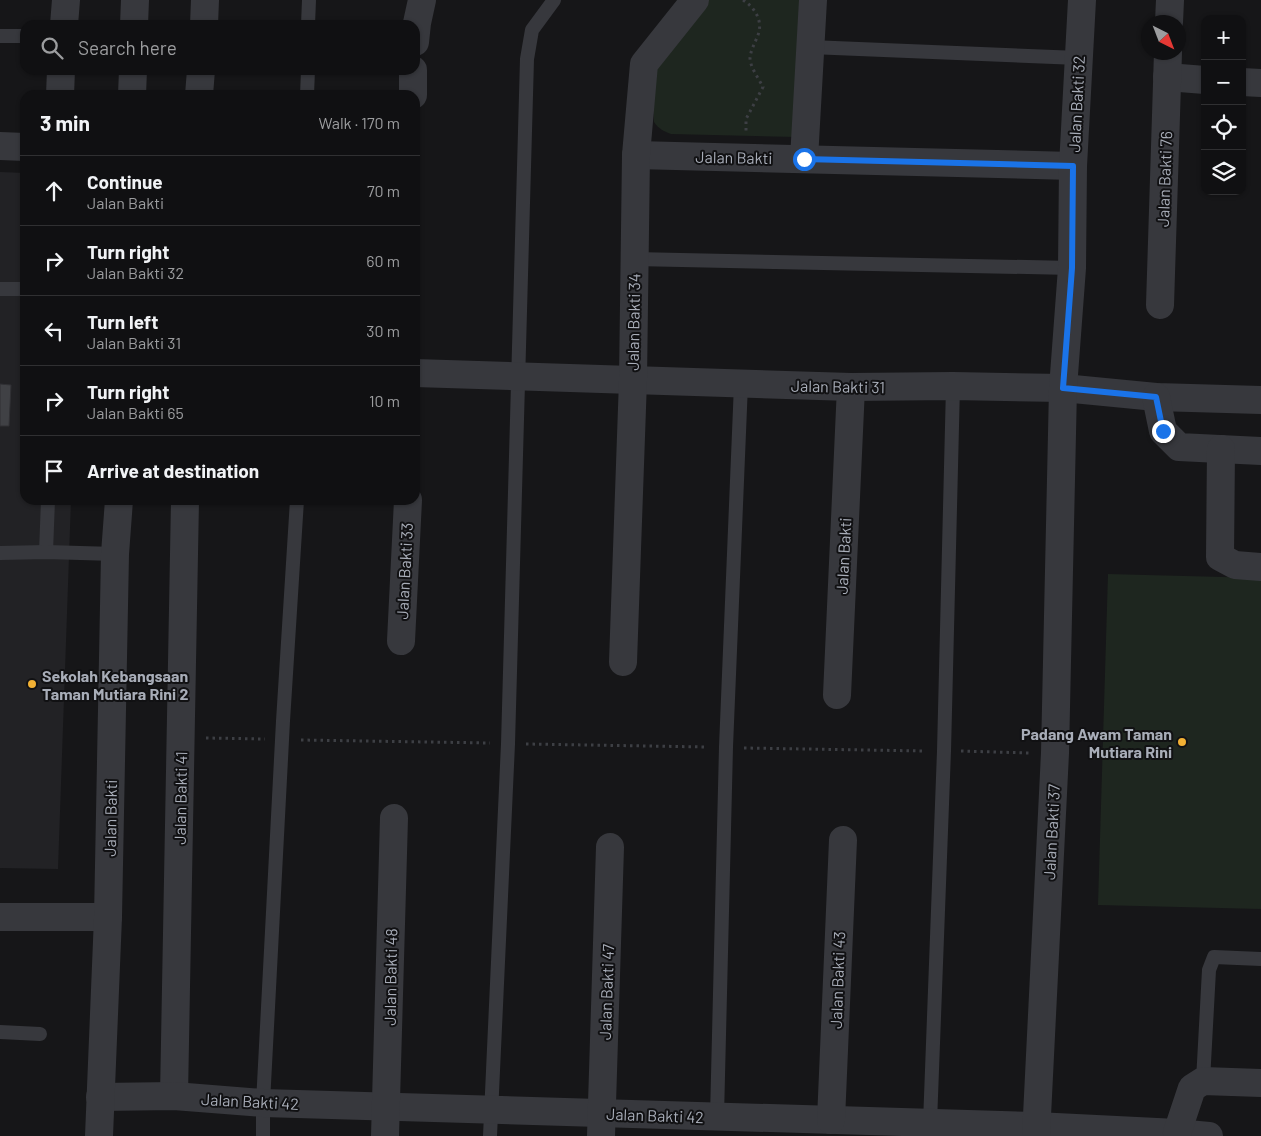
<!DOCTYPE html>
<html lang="en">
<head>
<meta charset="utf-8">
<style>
  body { margin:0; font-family:Barlow,sans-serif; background:#1e1e20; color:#f1f3f6 }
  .controls { position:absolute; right:15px; top:15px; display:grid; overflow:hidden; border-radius:10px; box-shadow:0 1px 4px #0004 }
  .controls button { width:45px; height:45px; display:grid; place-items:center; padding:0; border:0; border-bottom:1px solid #303032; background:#101012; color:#f1f3f6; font:25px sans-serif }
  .compass { position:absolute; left:1141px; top:15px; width:45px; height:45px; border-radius:50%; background:#101012; box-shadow:0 1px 4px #0004; rotate:138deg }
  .stop { position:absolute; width:15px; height:15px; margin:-11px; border:4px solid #1a73e8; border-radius:50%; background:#fff }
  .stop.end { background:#1a73e8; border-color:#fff; box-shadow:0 1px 5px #0008 }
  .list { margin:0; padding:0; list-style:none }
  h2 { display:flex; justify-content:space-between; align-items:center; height:65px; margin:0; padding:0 20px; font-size:21px }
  h2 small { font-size:16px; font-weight:400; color:#9c9d9f }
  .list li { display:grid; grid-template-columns:32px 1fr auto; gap:15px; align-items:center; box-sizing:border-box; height:70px; padding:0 20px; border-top:1px solid #303032 }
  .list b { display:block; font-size:19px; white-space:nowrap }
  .list p { margin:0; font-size:16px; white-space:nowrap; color:#9c9d9f }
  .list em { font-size:16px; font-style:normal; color:#9c9d9f }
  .icon { flex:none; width:28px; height:28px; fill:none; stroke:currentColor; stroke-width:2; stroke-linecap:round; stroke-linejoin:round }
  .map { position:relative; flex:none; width:1261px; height:1136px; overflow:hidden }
  .search { position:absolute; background:#101012; box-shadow:0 1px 4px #0004; left:20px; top:20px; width:400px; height:55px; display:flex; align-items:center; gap:12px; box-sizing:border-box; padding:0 18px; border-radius:15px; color:#9c9d9f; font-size:19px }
  .panel { position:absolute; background:#101012; box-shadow:0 1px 4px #0004; left:20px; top:90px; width:400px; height:415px; border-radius:15px }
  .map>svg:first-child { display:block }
  .built { fill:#222225 }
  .green { fill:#1e261f }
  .building { fill:#404145; stroke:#303034 }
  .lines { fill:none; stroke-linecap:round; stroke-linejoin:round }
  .path { stroke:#3d3f44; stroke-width:3; stroke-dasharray:2.5 4; stroke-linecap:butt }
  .service { stroke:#37383d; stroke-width:14 }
  .minor { stroke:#37383d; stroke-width:28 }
  .tertiary { stroke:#37383d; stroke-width:28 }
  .route { stroke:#1a73e8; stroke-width:6 }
  .poi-dot { fill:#f2b134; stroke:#111113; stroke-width:2 }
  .labels { text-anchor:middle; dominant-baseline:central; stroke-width:4; stroke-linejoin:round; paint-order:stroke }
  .street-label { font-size:16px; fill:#a8adb8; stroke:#111113 }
  .poi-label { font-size:16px; font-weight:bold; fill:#a8adb8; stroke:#111113; text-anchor:start }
</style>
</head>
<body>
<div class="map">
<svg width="1261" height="1136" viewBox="0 0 1261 1136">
  <rect width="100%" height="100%" fill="#161618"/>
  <polygon class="built" points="0,172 25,173 25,500 71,500 58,869 0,868"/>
  <g class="green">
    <path d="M707 0H806L797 137 671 134C663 131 659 129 654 122L652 71Z"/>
    <polygon points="1108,574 1261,578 1261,909 1098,905"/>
  </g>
  <polygon class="building" points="0,384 11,385 9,426 0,426"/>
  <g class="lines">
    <g class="path">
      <path d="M743 0C754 7 762 19 759 32 756 42 751 48 750 58 750 67 759 79 763 87L746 119V132"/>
      <polyline points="206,738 265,739"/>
      <polyline points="301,740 490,743"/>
      <polyline points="526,744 707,747"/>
      <polyline points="744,748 925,751"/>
      <polyline points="961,751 1030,753"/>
    </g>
    <g class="service">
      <polyline points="308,25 309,0"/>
      <polyline points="0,36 25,36"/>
      <polyline points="810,47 1079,58"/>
      <polyline points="307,95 308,70"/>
      <polyline points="634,259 1072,268"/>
      <polyline points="0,289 25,289"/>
      <polyline points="46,552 48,500"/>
      <polyline points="0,553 46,552 115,554"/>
      <polyline points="0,1032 40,1034"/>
      <polyline points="1203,1081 1209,970 1214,957 1261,959"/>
      <polyline points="717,1117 726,747 741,384"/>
      <polyline points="930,1123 944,751 953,386"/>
      <polyline points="263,1136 263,1103 283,721 297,500"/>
      <polyline points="490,1136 508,744 527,59 532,30 554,0"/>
    </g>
    <g class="minor">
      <polyline points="1169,22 1170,0"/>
      <polyline points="64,25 66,0"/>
      <polyline points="204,25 205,0"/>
      <polyline points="415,42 417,23 422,0"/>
      <polyline points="413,70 413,95"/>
      <polyline points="1167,77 1205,80"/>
      <polyline points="1242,82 1261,83"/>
      <polyline points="60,95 61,70"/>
      <polyline points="199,95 201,70"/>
      <polyline points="0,146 25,147"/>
      <polyline points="636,155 1073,166"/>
      <polyline points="804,159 813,0"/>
      <polyline points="1160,305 1168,52"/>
      <polyline points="415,373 851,387 953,386 1063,388 1156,397 1261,400"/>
      <polyline points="1156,397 1163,431 1179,447 1261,451"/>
      <polyline points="1221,449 1220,557 1235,565 1261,567"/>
      <polyline points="401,641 408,500"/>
      <polyline points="623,662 633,380 636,155 644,64 695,0"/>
      <polyline points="837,695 851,387"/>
      <polyline points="0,917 108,917"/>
      <polyline points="174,1096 185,500"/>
      <polyline points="100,1097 174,1096 263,1103 1036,1126 1177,1133 1209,1136"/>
      <polyline points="831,1120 843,840"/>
      <polyline points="1177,1133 1192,1088 1203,1081 1261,1083"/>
      <polyline points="385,1136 394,818"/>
      <polyline points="601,1136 610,847"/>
      <polyline points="1036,1136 1055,753 1063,388 1072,268 1073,166 1082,0"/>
    </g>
    <g class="tertiary">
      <polyline points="134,25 135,0"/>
      <polyline points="132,95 133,70"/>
      <polyline points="99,1136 108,917 115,554 119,500"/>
    </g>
  </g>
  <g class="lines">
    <polyline class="route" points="804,159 1073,166 1072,268 1063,388 1156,397 1163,431"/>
  </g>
  <g class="poi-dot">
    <circle cx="32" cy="684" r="5"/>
    <circle cx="1182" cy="742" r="5"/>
  </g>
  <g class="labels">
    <g class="street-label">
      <text transform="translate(1076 104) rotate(-87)">Jalan Bakti 32</text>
      <text transform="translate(734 157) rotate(1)">Jalan Bakti</text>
      <text transform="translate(1164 179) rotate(-88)">Jalan Bakti 76</text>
      <text transform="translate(633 322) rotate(-89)">Jalan Bakti 34</text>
      <text transform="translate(838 386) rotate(1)">Jalan Bakti 31</text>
      <text transform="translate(843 556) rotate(-87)">Jalan Bakti</text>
      <text transform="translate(404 571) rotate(-87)">Jalan Bakti 33</text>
      <text transform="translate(180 798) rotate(-89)">Jalan Bakti 41</text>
      <text transform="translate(110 818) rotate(-89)">Jalan Bakti</text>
      <text transform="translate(1051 832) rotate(-87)">Jalan Bakti 37</text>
      <text transform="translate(390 977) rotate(-89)">Jalan Bakti 48</text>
      <text transform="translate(837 980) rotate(-88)">Jalan Bakti 43</text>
      <text transform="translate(606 992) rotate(-88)">Jalan Bakti 47</text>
      <text transform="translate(250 1101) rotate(3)">Jalan Bakti 42</text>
      <text transform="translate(655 1115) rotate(2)">Jalan Bakti 42</text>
    </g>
    <g class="poi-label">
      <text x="42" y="675">Sekolah Kebangsaan<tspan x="42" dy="18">Taman Mutiara Rini 2</tspan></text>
      <text x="1172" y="733" text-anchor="end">Padang Awam Taman<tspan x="1172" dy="18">Mutiara Rini</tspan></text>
    </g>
  </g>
</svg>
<div class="controls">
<button>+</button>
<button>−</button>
<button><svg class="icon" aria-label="locate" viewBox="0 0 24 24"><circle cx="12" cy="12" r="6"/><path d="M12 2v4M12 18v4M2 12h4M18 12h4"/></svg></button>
<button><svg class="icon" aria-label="layers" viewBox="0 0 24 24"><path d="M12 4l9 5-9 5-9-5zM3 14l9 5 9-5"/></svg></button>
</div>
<svg class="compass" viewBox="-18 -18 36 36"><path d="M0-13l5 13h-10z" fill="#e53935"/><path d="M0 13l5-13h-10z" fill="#9c9d9f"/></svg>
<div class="stop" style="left:804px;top:159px"></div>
<div class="stop end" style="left:1163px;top:431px"></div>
<div class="search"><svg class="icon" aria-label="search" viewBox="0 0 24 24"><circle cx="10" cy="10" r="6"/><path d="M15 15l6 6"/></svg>Search here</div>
<section class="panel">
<h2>3 min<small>Walk · 170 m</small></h2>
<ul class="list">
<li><svg class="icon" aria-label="ahead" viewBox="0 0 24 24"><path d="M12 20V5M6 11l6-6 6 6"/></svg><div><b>Continue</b><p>Jalan Bakti</p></div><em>70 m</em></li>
<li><svg class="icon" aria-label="right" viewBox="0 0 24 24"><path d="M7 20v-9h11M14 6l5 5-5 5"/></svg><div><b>Turn right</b><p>Jalan Bakti 32</p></div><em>60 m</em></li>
<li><svg class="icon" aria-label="left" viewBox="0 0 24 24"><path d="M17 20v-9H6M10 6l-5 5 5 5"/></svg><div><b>Turn left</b><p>Jalan Bakti 31</p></div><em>30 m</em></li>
<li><svg class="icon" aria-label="right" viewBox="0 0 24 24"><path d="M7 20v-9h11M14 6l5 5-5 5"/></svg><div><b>Turn right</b><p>Jalan Bakti 65</p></div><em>10 m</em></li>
<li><svg class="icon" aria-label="arrive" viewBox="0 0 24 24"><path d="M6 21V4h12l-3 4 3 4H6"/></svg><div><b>Arrive at destination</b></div></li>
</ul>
</section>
</div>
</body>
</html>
